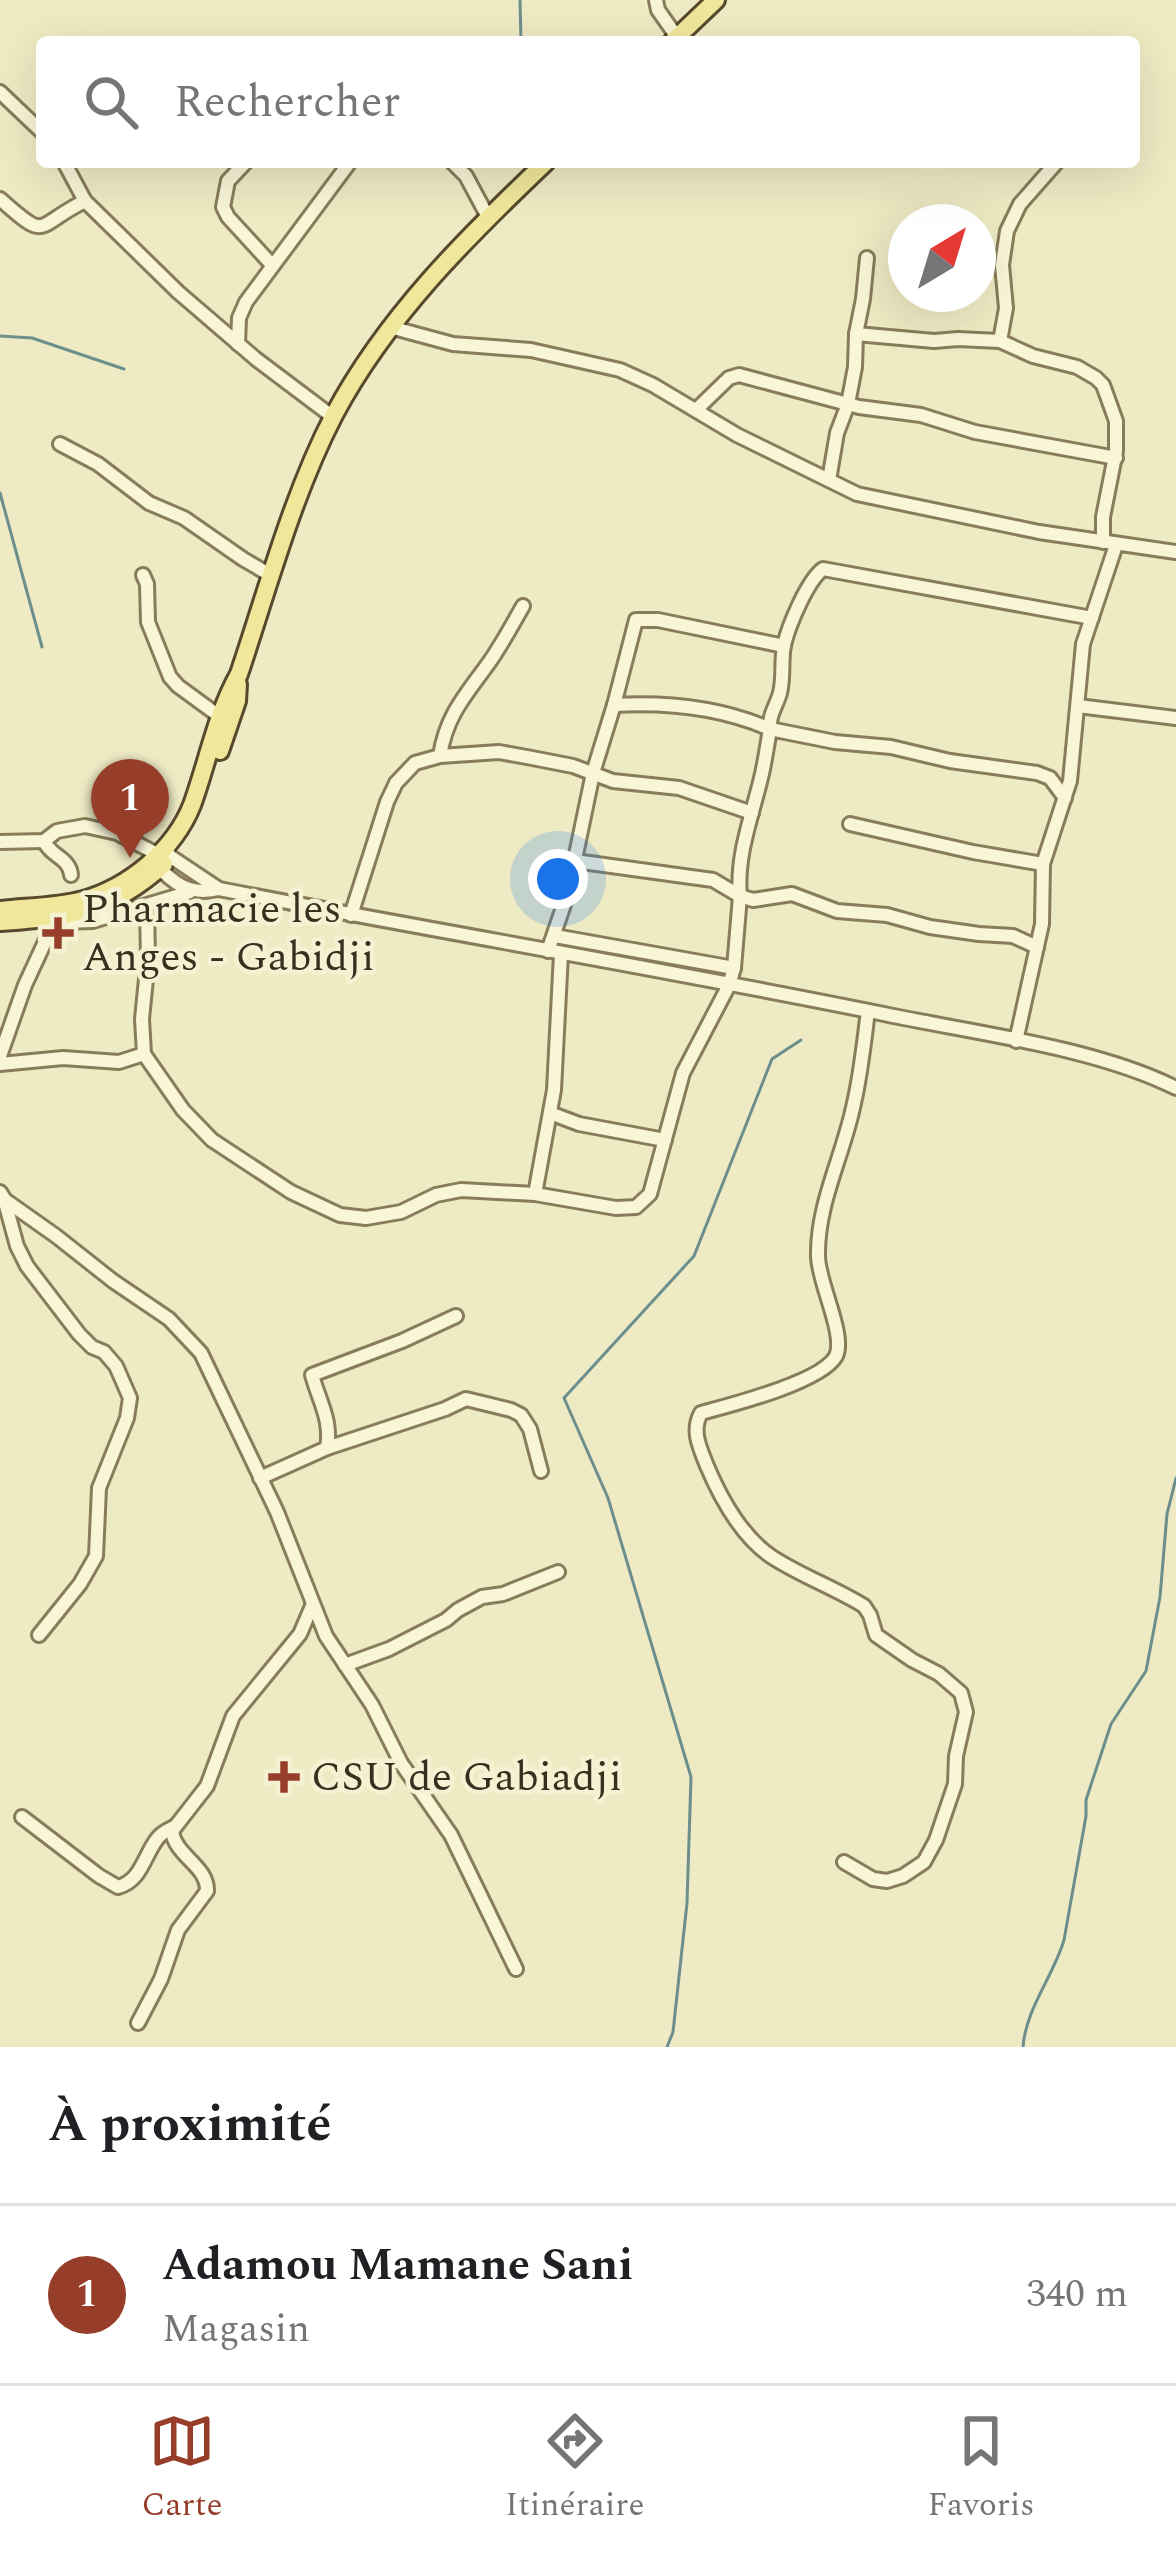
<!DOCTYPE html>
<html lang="fr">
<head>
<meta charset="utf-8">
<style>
  body { margin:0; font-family:Spectral,serif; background:#f6f6f6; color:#202124 }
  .compass { position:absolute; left:888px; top:204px; width:108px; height:108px; border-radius:50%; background:#fff; box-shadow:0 12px 48px #0002; rotate:38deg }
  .you { position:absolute; left:558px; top:879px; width:42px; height:42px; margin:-30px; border:9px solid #fff; border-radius:50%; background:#1a73e8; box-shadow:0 0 0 18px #1a73e833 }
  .badge { display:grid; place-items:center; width:78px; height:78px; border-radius:50%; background:#973e2a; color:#fff; font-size:39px; font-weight:700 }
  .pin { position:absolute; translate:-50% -99px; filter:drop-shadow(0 3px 6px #0008) }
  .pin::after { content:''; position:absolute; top:63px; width:42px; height:36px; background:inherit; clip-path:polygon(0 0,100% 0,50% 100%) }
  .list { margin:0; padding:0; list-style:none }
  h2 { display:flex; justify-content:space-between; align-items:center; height:156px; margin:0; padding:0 48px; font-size:51px }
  h2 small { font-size:39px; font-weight:400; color:#757577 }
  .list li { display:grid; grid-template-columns:78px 1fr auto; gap:36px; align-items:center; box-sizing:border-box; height:180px; padding:0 48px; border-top:3px solid #e0e0e0 }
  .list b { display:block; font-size:45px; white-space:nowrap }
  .list p { margin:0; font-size:39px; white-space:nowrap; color:#757577 }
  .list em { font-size:39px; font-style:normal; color:#757577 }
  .icon { flex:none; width:66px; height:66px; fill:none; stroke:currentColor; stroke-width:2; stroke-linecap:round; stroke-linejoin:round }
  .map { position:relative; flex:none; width:1176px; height:2047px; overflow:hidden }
  .search { position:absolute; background:#fff; box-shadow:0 12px 48px #0002; left:36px; right:36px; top:36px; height:132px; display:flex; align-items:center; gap:30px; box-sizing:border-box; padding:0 42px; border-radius:12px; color:#757577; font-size:45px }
  .sheet { height:336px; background:#fff }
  nav { display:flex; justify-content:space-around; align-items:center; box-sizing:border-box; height:168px; border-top:3px solid #e0e0e0; background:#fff; font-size:33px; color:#757577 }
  nav a { display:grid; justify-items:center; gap:6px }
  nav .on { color:#973e2a }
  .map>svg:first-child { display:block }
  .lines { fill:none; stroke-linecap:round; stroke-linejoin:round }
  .stream { stroke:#6c8f8d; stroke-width:3 }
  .minor-casing { stroke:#887c5a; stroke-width:18 }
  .major-casing { stroke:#56492e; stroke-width:22 }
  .minor { stroke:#f9f5d7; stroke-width:12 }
  .major { stroke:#f1e79b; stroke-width:16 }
  .poi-dot { fill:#973e2a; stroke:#f5f2d3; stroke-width:4.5 }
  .labels { text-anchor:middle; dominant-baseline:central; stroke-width:9; stroke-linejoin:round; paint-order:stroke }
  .poi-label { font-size:42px; fill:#38301e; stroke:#f5f2d3; text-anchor:start }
</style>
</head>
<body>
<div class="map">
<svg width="1176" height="2047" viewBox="0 0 1176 2047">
  <rect width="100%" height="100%" fill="#eeeac3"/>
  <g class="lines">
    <g class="stream">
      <polyline points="520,0 521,42"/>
      <polyline points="0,336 32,338 124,369"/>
      <polyline points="0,493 42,647"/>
      <polyline points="667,2047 673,2032 687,1903 691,1777 608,1498 564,1398 694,1256 772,1059 801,1040"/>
      <path d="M1023 2047C1026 2008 1053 1977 1064 1940L1086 1816V1800L1111 1724 1146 1671 1160 1597 1167 1514 1176 1478"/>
    </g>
    <defs>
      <g id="minor">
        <polyline points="656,0 658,10 677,37"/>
        <polyline points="0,92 42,132"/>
        <polyline points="64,162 85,201 178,292 256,359 333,417"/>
        <polyline points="246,162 228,181 223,207 228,217 272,265"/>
        <polyline points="452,162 466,176 488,217"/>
        <path d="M0 199C49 243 34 226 85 201"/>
        <polyline points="390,327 453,344 531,350 620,370 653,385 737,435 857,494 1039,532 1176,552"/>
        <polyline points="856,334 934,341 958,339 1000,341 1033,356 1077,367 1096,378 1103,385 1116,421 1116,451 1103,517 1103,542"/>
        <polyline points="1000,341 1006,308 1002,265 1007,231 1020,204 1057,162"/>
        <polyline points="238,344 239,318 246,302 350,162"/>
        <polyline points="696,410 729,378 739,375 859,407 921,415 975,432 1116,458"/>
        <polyline points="60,444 98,464 149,503 184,518 243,559 272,576"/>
        <polyline points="829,480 837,433 848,404 855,367 856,334 863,299 867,258"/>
        <polyline points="143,575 147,584 148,622 170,677 178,686 219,716"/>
        <path d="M614 705C668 702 720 707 770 729 769 714 776 707 780 693 784 677 781 661 784 645 789 625 807 581 823 569L1092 618"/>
        <polyline points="1078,706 1176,718"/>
        <path d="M440 756C446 716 465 696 488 664 501 646 512 625 523 606"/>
        <polyline points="850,824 973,852 1043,864"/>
        <path d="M44 841C50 856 70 858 71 875"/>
        <polyline points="0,842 44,841 57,831 85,826 117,833 159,855"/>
        <polyline points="165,849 171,857 219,889"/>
        <path d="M154 862C173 884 190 896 219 889 440 932 663 969 884 1014 974 1033 1094 1047 1176 1088"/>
        <polyline points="147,907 148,959 142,1019 144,1054 183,1110 212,1140 291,1192 340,1215 366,1218 401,1212 436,1195 461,1190 535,1194 616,1208 636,1207 650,1194 683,1073 729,985 734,968 740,896 713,880 575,861"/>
        <polyline points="351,915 387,802 396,783 415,763 440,756 499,752 532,758 573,766 613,781 679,788 752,813"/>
        <polyline points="59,922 93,921 190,892"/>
        <polyline points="555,936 734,968"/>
        <path d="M1037 947 1013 936 979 934 930 927 887 915 837 911 792 894 753 900 740 896C736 856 752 816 761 778 765 762 767 746 770 729L835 742 891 747 950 761 1037 773 1050 778 1065 798"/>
        <polyline points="548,951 568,893 593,773 614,705 636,620 658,620 784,646"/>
        <polyline points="1016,1041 1042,924 1043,864 1070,781 1083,644 1116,545"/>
        <polyline points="0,1056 25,985 50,931 52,912"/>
        <polyline points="0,1064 63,1058 119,1062 144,1054"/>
        <polyline points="550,1113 579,1124 665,1140"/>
        <polyline points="0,1192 5,1200 56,1236 113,1281 169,1319 201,1353 277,1512 326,1636 372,1705 401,1763 451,1835 516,1969"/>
        <polyline points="535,1194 554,1090 561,954"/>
        <polyline points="5,1202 17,1246 27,1266 79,1334 92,1347 104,1352 116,1366 130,1398 127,1418 99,1488 96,1556 80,1584 39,1635"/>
        <polyline points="327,1448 445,1409 466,1399 511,1410 521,1415 530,1429 541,1471"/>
        <path d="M260 1478 327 1448C332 1420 319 1401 312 1375L402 1341 456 1316"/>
        <polyline points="345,1665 389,1649 446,1620 458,1610 482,1597 503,1594 558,1572"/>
        <path d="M22 1817 99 1876 118 1887C141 1881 144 1856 157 1839 161 1833 168 1830 174 1827"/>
        <path d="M844 1862 873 1879 887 1881 903 1876 924 1862 936 1840 955 1784 956 1756 966 1712 961 1693 939 1674 912 1660 876 1635 870 1615 864 1606C835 1588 801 1576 772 1557 742 1537 721 1499 707 1466 700 1448 691 1431 701 1413 731 1405 822 1382 836 1356 846 1335 818 1282 818 1256 817 1203 844 1154 854 1103 861 1073 864 1042 868 1011"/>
        <path d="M138 2023 161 1979 178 1930 207 1891C208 1866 175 1856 172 1831L207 1786 233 1716 300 1634 312 1606"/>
      </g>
      <g id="major">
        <polyline points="672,42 716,0"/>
        <polyline points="220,751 237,701 238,684"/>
        <path d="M0 910C27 907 57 907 83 900 129 887 174 850 192 805 208 761 216 715 239 674 268 588 292 496 334 415 386 317 466 238 546 162"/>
        <path d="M0 922C69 917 110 913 164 864"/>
      </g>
    </defs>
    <use href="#minor" class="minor-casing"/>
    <use href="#major" class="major-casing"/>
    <use href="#minor" class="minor"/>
    <use href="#major" class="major"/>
  </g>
  <g class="poi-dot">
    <path d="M52 915h12v12h12v12h-12v12h-12v-12h-12v-12h12z"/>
    <path d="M278 1759h12v12h12v12h-12v12h-12v-12h-12v-12h12z"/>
  </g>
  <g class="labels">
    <g class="poi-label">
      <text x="82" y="909">Pharmacie les<tspan x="82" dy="48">Anges - Gabidji</tspan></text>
      <text x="311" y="1777">CSU de Gabiadji</text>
    </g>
  </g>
</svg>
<svg class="compass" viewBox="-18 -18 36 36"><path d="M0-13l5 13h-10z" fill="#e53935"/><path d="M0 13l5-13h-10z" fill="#757577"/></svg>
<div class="you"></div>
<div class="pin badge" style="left:130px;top:858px">1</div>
<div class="search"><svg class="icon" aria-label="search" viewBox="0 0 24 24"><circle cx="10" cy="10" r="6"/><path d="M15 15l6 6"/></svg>Rechercher</div>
</div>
<section class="sheet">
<h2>À proximité<small></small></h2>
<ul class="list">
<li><span class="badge">1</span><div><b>Adamou Mamane Sani</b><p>Magasin</p></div><em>340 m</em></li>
</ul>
</section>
<nav>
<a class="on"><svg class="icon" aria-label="map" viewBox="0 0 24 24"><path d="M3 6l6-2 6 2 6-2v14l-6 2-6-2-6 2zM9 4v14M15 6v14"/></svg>Carte</a>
<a><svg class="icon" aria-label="directions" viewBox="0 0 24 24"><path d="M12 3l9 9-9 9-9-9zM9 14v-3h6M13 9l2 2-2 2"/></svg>Itinéraire</a>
<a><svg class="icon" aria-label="saved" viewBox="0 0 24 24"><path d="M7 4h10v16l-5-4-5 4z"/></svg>Favoris</a>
</nav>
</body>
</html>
